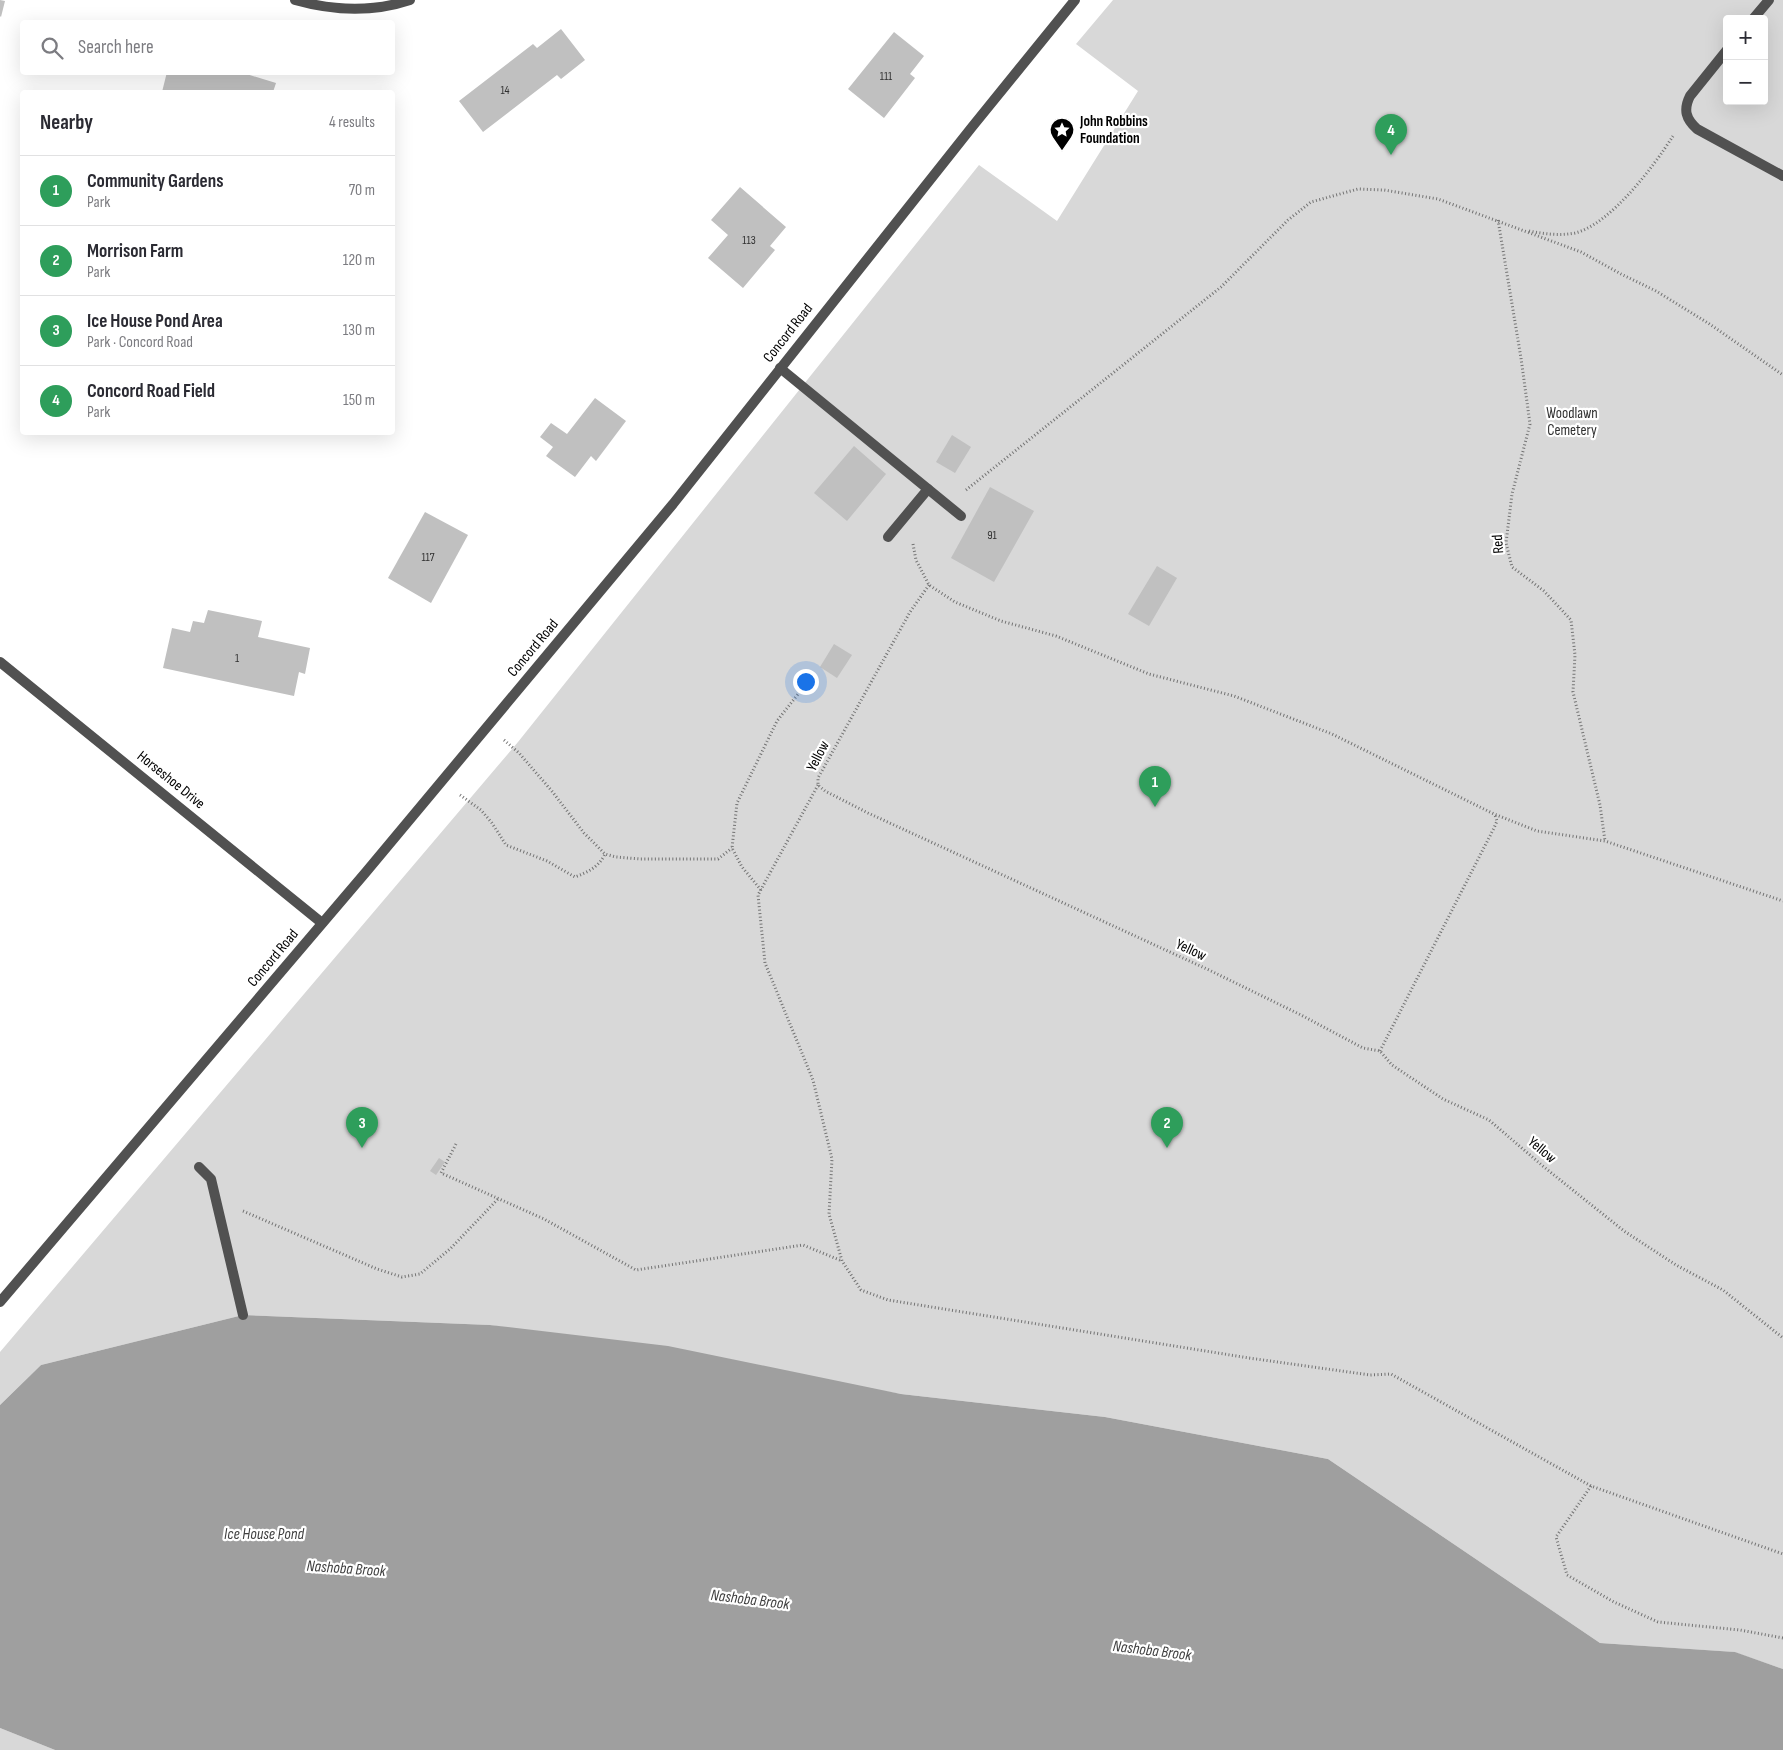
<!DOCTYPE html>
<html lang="en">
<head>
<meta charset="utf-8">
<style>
  body { margin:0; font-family:"Sofia Sans Condensed",sans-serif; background:#f7f7f7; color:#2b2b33 }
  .controls { position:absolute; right:15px; top:15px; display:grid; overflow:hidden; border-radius:5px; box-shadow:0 5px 20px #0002 }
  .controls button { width:45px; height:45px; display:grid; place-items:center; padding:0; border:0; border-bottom:1px solid #e1e1e2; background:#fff; color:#2b2b33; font:25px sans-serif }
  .you { position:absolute; left:805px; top:681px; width:18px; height:18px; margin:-12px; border:4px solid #fff; border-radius:50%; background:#1a73e8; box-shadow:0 0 0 8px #1a73e833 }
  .badge { display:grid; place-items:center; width:32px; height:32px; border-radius:50%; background:#2563eb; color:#fff; font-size:16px; font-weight:700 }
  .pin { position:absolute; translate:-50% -41px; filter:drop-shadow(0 1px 2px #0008) }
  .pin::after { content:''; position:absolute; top:26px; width:18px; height:15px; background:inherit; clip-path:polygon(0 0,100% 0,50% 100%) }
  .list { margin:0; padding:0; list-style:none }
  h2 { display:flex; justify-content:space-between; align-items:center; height:65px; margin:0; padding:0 20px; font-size:21px }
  h2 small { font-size:16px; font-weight:400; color:#7c7c81 }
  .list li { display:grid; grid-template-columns:32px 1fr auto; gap:15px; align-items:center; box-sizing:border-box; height:70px; padding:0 20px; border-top:1px solid #e1e1e2 }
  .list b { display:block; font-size:19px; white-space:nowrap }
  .list p { margin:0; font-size:16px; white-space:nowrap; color:#7c7c81 }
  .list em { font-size:16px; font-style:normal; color:#7c7c81 }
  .icon { flex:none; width:28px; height:28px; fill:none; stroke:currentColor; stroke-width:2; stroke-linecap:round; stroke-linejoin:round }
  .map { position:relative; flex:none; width:1783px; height:1750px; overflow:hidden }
  .search { position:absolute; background:#fff; box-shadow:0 5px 20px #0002; left:20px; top:20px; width:375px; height:55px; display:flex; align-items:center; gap:12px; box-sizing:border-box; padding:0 18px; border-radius:5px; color:#7c7c81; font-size:19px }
  .panel { position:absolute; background:#fff; box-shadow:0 5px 20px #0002; left:20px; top:90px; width:375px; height:345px; border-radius:5px }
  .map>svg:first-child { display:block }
  .green { fill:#d8d8d8; fill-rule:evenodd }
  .water { fill:#9f9f9f }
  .building { fill:#c0c0c0 }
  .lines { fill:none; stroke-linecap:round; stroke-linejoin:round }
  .path { stroke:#737373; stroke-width:3; stroke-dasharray:1 2.5; stroke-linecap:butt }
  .service { stroke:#515151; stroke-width:10 }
  .minor { stroke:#515151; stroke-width:10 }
  .tertiary { stroke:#515151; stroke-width:10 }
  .labels { text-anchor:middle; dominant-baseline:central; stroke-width:4.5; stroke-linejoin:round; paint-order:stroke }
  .number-label { font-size:12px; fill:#303030 }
  .poi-label { font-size:15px; font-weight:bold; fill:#000; stroke:#fff; text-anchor:start }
  .street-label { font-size:15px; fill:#000; stroke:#fff }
  .park-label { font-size:15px; fill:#2f2f2f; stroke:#fff }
  .water-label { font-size:16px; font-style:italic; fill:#404040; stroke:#fff }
</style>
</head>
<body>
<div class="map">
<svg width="1783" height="1750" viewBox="0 0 1783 1750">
  <rect width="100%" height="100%" fill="#fff"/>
  <g class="green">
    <path d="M1113 0H1783V1669L1734 1652 1600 1643 1328 1459 1105 1417 901 1394 490 1325 243 1315 41 1365 0 1405V1352L518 742 979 165 1057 221 1138 91 1076 44ZM1727 19H1764V101H1727Z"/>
    <polygon points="0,1728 55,1750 0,1750"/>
  </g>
  <polygon class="water" points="243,1315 490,1325 668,1346 901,1394 1105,1417 1328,1459 1600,1643 1735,1652 1783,1669 1783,1750 55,1750 0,1728 0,1405 41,1365"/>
  <g class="building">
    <polygon points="0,0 5,1 1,17 0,16"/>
    <polygon points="561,29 585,60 561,79 557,75 483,132 459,101 533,44 537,48"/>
    <polygon points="894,32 924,56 910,74 915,78 884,118 848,89"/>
    <polygon points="167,72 240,72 276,83 273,92 162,92"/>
    <polygon points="740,187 786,227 770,246 775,250 743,288 708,258 728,235 711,220"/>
    <polygon points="595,398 626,421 596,461 591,456 575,477 546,456 553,447 540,437 551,423 567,434"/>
    <polygon points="952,435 971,447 955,473 936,462"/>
    <polygon points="854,446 886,474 847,521 814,493"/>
    <polygon points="990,487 1034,511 994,582 951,558"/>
    <polygon points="425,512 468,535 431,603 388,578"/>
    <polygon points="1157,566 1177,578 1149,626 1128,614"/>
    <polygon points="208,610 262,621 258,637 310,648 305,674 299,672 294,696 163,668 172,628 190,632 193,621 204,623"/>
    <polygon points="834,644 852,655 837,678 820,667"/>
    <polygon points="439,1158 445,1162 436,1175 430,1171"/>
  </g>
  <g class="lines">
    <g class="path">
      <polyline points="1498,220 1521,358 1530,424 1512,494 1506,543 1512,567 1544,591 1571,620 1575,655 1573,692 1600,805 1605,841"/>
      <path d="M1529 231C1545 234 1560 236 1575 233 1611 224 1654 166 1673 136"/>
      <polyline points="966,490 1221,287 1288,220 1311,202 1358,189 1384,190 1438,199 1581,252 1621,274 1656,291 1708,323 1783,375"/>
      <polyline points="913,544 916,560 929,585 955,602 1001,621 1056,636 1149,674 1234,696 1332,734 1494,814 1537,831 1605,841 1783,901"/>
      <polyline points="929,585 910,612 818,778 818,785 825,791 868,813 1209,970 1301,1015 1363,1048 1380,1051 1392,1065 1443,1099 1489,1120 1544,1167 1624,1231 1676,1265 1723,1290 1783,1338"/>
      <polyline points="504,740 519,753 551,790 584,833 605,854 616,857 640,859 718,859 732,848"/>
      <polyline points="818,785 758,895 765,963 813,1080 832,1159 829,1214 842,1261 861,1290 888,1300 1249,1358 1370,1375 1391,1374 1591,1486 1783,1554"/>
      <path d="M460 795 481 810 492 823 506 845 547 861 575 877C588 872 599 867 605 854"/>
      <polyline points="761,890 742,867 732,848 737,803 777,721 809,680"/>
      <polyline points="1380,1051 1494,828 1497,821 1495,815"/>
      <polyline points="456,1144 441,1173 544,1219 636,1270 803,1245 842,1261"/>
      <polyline points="243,1211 377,1269 402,1277 420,1274 451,1248 498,1199"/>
      <polyline points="1591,1486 1556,1537 1567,1575 1614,1602 1658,1622 1740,1630 1783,1638"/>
    </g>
    <g class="service">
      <polyline points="1753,19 1769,0"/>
      <path d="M1727 50 1690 96C1683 110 1686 119 1697 129L1783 176"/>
      <polyline points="780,368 961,516"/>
      <polyline points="888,537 928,489"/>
      <polyline points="199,1167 211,1179 243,1315"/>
    </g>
    <g class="minor">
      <path d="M295 0C334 11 371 13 410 0"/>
      <polyline points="0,662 322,923"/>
    </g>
    <polyline class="tertiary" points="0,1302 366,872 673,504 972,127 1075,0"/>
  </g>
  <defs>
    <symbol id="sight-pin" viewBox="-11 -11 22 30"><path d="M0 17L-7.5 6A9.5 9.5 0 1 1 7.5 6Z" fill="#000" stroke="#fff"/><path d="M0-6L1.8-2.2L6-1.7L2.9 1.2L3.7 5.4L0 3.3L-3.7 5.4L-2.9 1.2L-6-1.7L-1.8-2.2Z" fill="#fff"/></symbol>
  </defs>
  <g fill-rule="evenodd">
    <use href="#sight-pin" x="1048" y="116" width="28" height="38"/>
  </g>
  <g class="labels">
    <g class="number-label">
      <text x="886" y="76">111</text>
      <text x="505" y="90">14</text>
      <text x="749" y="240">113</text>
      <text x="992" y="535">91</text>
      <text x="428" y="557">117</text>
      <text x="237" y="658">1</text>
    </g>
    <g class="poi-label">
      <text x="1080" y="121">John Robbins<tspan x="1080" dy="17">Foundation</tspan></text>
    </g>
    <g class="street-label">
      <text transform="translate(788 333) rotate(-52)">Concord Road</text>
      <text transform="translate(1498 544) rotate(-94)">Red</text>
      <text transform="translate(533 648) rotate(-50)">Concord Road</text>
      <text transform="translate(818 756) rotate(-63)">Yellow</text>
      <text transform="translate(171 780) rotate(39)">Horseshoe Drive</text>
      <text transform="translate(1191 950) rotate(25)">Yellow</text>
      <text transform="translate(273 958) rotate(-50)">Concord Road</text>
      <text transform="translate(1542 1150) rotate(40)">Yellow</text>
    </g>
    <g class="park-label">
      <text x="1572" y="413">Woodlawn<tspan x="1572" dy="17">Cemetery</tspan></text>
    </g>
    <g class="water-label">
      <text x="264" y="1534">Ice House Pond</text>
      <text transform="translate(346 1569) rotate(4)">Nashoba Brook</text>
      <text transform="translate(750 1600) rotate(7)">Nashoba Brook</text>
      <text transform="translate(1152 1651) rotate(7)">Nashoba Brook</text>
    </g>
  </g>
</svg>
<div class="controls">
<button>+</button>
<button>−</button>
</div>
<div class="you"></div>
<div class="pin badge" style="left:1155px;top:807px;background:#2e9e5b">1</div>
<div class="pin badge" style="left:1167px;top:1148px;background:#2e9e5b">2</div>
<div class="pin badge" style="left:362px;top:1148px;background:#2e9e5b">3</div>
<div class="pin badge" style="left:1391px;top:155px;background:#2e9e5b">4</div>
<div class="search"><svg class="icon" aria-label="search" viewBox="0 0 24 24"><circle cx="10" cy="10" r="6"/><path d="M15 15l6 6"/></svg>Search here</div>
<section class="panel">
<h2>Nearby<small>4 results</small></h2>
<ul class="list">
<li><span class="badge" style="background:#2e9e5b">1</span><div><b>Community Gardens</b><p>Park</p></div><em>70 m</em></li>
<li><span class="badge" style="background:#2e9e5b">2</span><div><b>Morrison Farm</b><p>Park</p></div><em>120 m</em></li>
<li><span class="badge" style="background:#2e9e5b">3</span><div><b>Ice House Pond Area</b><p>Park · Concord Road</p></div><em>130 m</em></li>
<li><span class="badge" style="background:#2e9e5b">4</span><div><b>Concord Road Field</b><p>Park</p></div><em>150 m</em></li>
</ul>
</section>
</div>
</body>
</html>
